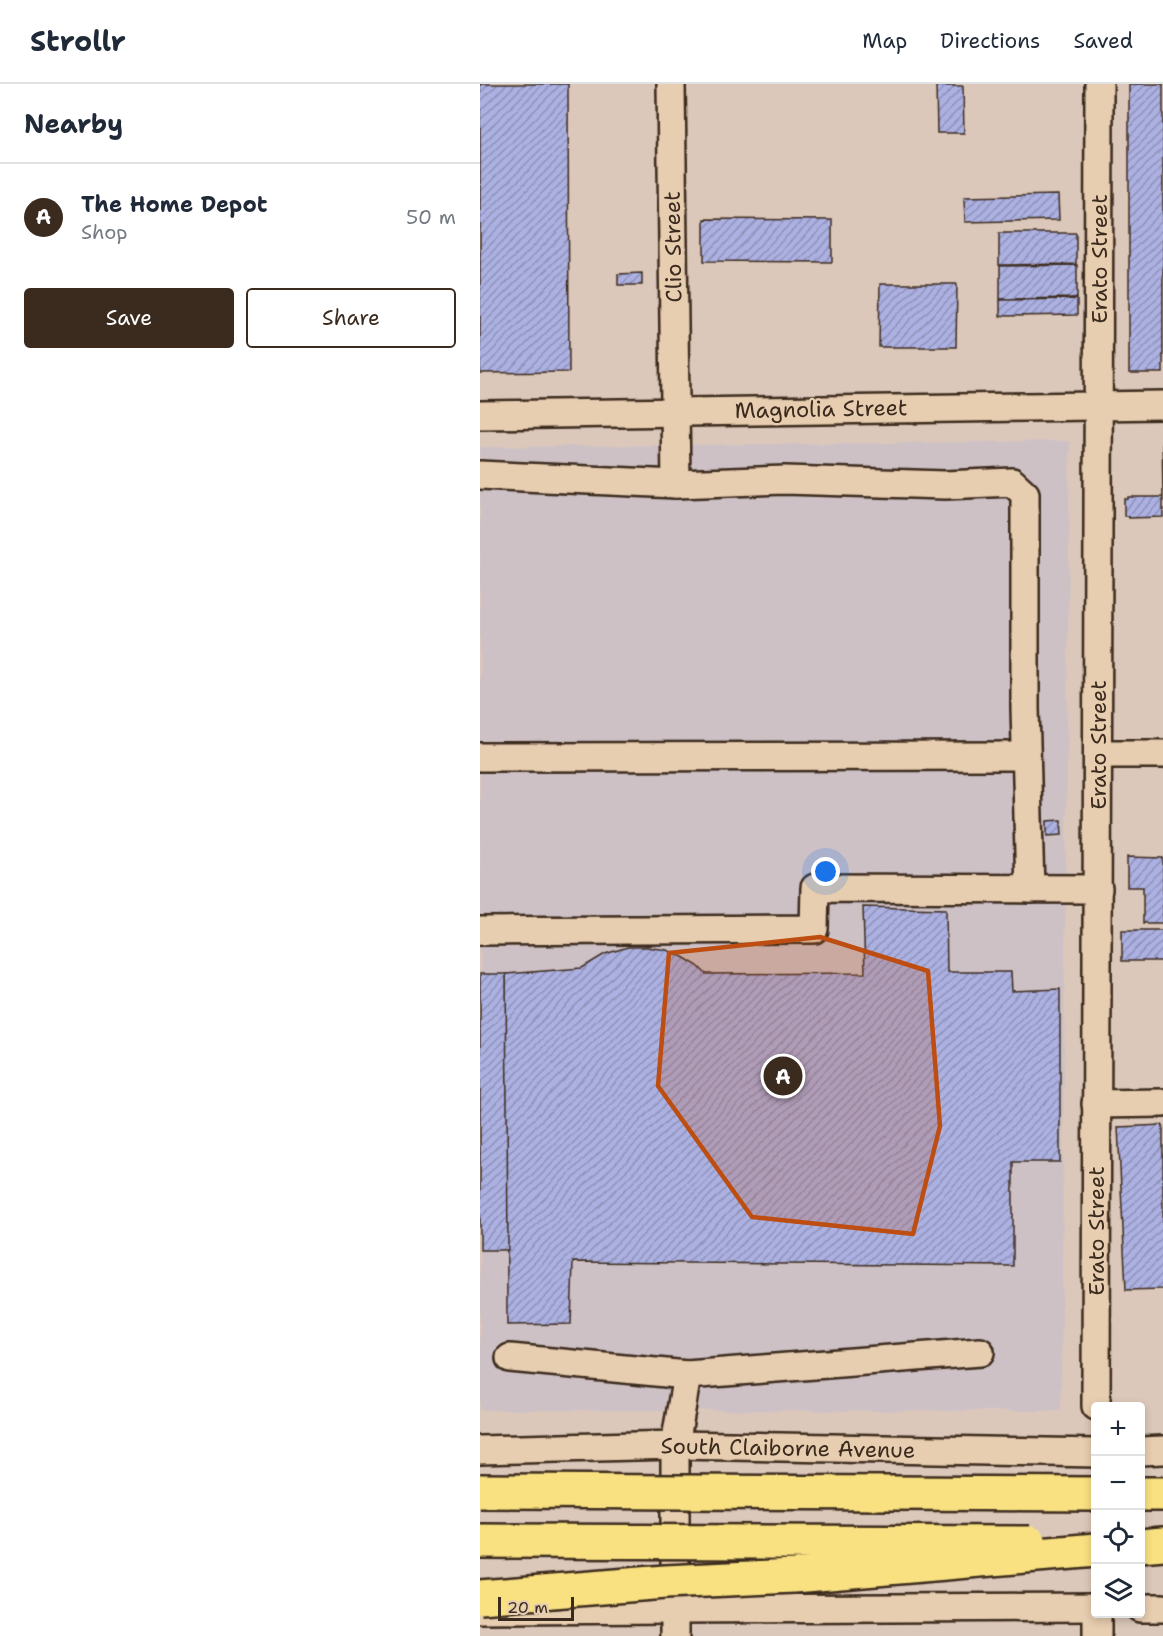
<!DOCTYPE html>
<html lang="en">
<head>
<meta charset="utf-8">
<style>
  body { margin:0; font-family:"Shantell Sans",sans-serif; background:#f2f2f3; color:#1f2937 }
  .controls { position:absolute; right:18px; bottom:18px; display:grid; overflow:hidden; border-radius:6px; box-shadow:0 3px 9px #0003 }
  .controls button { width:54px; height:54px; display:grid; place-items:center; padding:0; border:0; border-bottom:2px solid #e0e1e3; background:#fff; color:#1f2937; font:30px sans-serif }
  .scale { position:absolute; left:18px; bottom:15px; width:76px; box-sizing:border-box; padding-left:6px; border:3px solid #3b2a1e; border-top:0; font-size:16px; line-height:21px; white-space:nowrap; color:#3b2a1e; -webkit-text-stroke:4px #e8ceb0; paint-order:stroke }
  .you { position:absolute; left:346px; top:788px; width:21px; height:21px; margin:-15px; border:4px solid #fff; border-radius:50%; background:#1a73e8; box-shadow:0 0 0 9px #1a73e833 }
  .badge { display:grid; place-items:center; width:39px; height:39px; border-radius:50%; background:#3b2a1e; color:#fff; font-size:20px; font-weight:700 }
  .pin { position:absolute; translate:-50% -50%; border:3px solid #fff; box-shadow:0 2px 6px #0006 }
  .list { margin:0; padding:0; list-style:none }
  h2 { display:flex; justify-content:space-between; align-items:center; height:78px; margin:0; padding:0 24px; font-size:26px }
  h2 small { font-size:20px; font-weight:400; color:#747a83 }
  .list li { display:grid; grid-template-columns:39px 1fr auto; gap:18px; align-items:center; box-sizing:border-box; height:108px; padding:0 24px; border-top:2px solid #e0e1e3 }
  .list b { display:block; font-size:22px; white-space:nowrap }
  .list p { margin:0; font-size:20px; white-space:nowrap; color:#747a83 }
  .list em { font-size:20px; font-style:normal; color:#747a83 }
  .actions { display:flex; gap:12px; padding:18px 24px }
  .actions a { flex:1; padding:14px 0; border:2px solid #3b2a1e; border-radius:6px; text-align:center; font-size:21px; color:#3b2a1e }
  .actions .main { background:#3b2a1e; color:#fff }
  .icon { flex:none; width:33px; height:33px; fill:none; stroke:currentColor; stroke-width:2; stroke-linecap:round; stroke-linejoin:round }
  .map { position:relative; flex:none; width:683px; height:1552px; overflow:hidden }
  header { display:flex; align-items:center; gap:36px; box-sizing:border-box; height:84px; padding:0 30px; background:#fff; border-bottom:2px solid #e0e1e3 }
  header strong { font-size:28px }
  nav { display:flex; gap:33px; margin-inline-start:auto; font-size:21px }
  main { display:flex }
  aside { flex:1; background:#fff }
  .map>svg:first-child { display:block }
  .built { fill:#cec1c6 }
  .building { fill:url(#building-hatch); stroke:#3b2a1e; stroke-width:1.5 }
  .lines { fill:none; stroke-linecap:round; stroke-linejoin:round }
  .minor-casing { stroke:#3b2a1e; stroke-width:32 }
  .major-casing { stroke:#3b2a1e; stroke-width:38 }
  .highway-casing { stroke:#3b2a1e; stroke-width:38 }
  .minor { stroke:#e8ceb0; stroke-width:27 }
  .major { stroke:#f9e181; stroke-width:33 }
  .highway { stroke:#f9e181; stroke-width:33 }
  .major-bridge-casing { stroke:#3b2a1e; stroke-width:38; stroke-linecap:butt }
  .highway-bridge-casing { stroke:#3b2a1e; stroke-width:38; stroke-linecap:butt }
  .major-bridge { stroke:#f9e181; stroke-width:33 }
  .highway-bridge { stroke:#f9e181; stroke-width:33 }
  .marked { fill:#bd4d10; fill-opacity:0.2; stroke:#bd4d10; stroke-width:4.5; stroke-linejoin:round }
  .labels { text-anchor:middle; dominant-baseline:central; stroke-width:4.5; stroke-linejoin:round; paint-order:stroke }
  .street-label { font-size:22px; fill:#3b2a1e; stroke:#e8ceb0 }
</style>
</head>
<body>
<header>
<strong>Strollr</strong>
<nav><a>Map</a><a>Directions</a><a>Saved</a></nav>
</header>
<main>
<aside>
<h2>Nearby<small></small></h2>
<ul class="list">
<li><span class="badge">A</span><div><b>The Home Depot</b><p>Shop</p></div><em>50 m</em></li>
</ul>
<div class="actions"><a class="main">Save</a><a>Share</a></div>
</aside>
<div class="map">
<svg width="683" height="1552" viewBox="0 0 683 1552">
  <defs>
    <pattern id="building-hatch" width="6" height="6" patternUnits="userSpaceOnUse" patternTransform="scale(1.5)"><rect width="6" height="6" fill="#acb1e2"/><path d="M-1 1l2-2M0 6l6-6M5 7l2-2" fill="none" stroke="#8d90b7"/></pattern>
  </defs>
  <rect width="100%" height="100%" fill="#dcc8ba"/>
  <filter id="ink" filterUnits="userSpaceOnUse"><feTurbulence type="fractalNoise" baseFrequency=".0167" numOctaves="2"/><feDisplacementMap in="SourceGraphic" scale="12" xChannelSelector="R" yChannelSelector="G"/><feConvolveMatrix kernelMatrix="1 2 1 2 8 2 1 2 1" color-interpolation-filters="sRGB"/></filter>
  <g filter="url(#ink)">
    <polygon class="built" points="590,357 581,1327 0,1326 0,363"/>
    <g class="building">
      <polygon points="0,0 88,0 89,288 0,289"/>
      <rect x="649" y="0" width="34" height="289"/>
      <polygon points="456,2 483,2 484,49 457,49"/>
      <polygon points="578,111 579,136 485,138 484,113"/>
      <polygon points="224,135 352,136 352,178 224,177"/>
      <polygon points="519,149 596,149 596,180 519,181"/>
      <polygon points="597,181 597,214 520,215 520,182"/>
      <polygon points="162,189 162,201 138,201 138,190"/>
      <polygon points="400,200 477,200 476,263 399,263"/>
      <polygon points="597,215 597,231 520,232 520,216"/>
      <polygon points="682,348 683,348 683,433 648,434 648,432 644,432 644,415 648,415 648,413 683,413"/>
      <polygon points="581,736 582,751 567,752 567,737"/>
      <polygon points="647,773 683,774 683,839 663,839 663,803 647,803"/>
      <polygon points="383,823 466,825 467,888 531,888 532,907 580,905 580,1078 533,1078 533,1182 93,1178 91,1240 27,1241 26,890 102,884 125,870 148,863 167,863 187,866 203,873 218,882 226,890 385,889"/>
      <rect x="642" y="846" width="41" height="31"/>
      <polygon points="0,890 26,890 28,1166 0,1166"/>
      <polygon points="683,1041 683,1205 646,1206 638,1043"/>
    </g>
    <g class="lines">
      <defs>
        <g id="minor">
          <polyline points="191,0 196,400"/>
          <polyline points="0,331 683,321"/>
          <polyline points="0,391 196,400 305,396 465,401 532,398 545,410 545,624 550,805"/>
          <polyline points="618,670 683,670"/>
          <polyline points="0,673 546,672"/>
          <polyline points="0,847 334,845 335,804 618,805"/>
          <polyline points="616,1020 683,1019"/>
          <polyline points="30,1274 207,1291"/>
          <polyline points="616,1322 619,0"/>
          <polyline points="0,1366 195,1361 616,1369"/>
          <polyline points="660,1367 683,1366"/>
          <polyline points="660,1524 683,1524"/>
          <polyline points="1,1526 616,1523"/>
          <polyline points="195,1552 195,1361 207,1291 500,1268"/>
          <polyline points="617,1552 617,1530"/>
        </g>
        <polyline id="major" points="660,1410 683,1410"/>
        <polyline id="highway" points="660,1462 683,1460"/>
      </defs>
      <use href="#minor" class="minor-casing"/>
      <use href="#major" class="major-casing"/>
      <use href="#highway" class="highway-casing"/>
      <use href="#minor" class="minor"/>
      <use href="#major" class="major"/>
      <use href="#highway" class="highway"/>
      <defs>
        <g id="major-bridge">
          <polyline points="0,1407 616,1410"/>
          <polyline points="0,1457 550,1459"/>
        </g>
        <polyline id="highway-bridge" points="0,1513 185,1498 314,1492 616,1466"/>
      </defs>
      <use href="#major-bridge" class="major-bridge-casing"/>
      <use href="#highway-bridge" class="highway-bridge-casing"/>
      <use href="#major-bridge" class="major-bridge"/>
      <use href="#highway-bridge" class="highway-bridge"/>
    </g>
  </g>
  <path class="marked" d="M340 853 448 887 460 1042 433 1150 272 1133 178 1002 189 869Z"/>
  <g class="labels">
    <g class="street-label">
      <text transform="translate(193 163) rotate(-91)">Clio Street</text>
      <text transform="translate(619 175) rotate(-90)">Erato Street</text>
      <text transform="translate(341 325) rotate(-1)">Magnolia Street</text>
      <text transform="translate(618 661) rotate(-90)">Erato Street</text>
      <text transform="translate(616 1147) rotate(-90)">Erato Street</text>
      <text transform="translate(308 1364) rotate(1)">South Claiborne Avenue</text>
    </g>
  </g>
</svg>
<div class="controls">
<button>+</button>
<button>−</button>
<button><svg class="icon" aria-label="locate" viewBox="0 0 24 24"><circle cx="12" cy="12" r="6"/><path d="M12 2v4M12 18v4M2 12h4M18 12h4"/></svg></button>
<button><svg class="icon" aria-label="layers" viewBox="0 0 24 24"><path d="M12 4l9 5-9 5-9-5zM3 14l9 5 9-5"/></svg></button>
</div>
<div class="scale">20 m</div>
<div class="you"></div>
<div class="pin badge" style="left:303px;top:992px">A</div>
</div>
</main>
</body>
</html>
